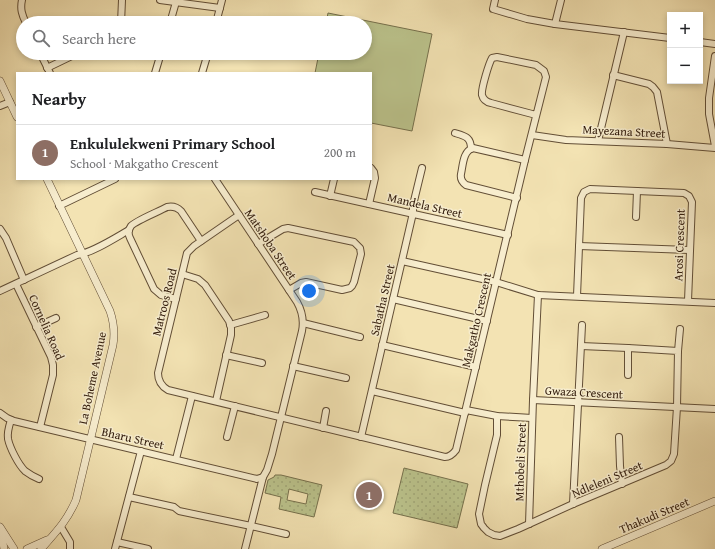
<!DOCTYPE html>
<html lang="en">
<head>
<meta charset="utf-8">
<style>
  body { margin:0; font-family:"Gentium Book Plus",serif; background:#f2f2f2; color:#202124 }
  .controls { position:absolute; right:12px; top:12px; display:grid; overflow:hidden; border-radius:0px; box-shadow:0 2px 6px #0003 }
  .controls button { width:36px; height:36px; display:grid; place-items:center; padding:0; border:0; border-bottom:1px solid #e0e0e0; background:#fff; color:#202124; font:20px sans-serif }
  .you { position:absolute; left:309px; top:291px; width:14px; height:14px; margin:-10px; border:3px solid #fff; border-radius:50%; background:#1a73e8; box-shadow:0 0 0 6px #1a73e833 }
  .badge { display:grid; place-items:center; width:26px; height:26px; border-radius:50%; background:#b45309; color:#fff; font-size:13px; font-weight:700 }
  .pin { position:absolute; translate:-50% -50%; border:2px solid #fff; box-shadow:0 1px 4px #0006 }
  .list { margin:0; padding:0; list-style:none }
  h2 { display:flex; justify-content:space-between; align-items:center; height:52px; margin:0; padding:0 16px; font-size:17px }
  h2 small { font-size:13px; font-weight:400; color:#757577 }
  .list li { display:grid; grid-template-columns:26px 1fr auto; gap:12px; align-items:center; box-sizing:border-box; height:56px; padding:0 16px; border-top:1px solid #e0e0e0 }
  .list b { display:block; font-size:15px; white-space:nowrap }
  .list p { margin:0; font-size:13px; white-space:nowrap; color:#757577 }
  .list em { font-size:13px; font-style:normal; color:#757577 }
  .icon { flex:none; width:22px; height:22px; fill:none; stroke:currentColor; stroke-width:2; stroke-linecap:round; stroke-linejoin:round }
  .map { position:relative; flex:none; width:715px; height:549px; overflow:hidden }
  .search { position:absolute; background:#fff; box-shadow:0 2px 6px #0003; left:16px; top:16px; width:356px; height:44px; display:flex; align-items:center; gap:10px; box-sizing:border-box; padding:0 14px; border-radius:22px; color:#757577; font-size:15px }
  .panel { position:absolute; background:#fff; box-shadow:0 2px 6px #0003; left:16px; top:72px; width:356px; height:108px; border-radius:0px }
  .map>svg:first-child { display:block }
  .grass { fill:#bbc38c; stroke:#76704c }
  .park { fill:url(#park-dots); stroke:#76704c; fill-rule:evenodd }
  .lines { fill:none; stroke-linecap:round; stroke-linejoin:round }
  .minor-casing { stroke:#624e36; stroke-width:8 }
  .tertiary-casing { stroke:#624e36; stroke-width:8 }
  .minor { stroke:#f7edce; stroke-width:6 }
  .tertiary { stroke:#f7edce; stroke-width:7 }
  .labels { text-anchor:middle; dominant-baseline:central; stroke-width:3; stroke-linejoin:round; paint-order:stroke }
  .street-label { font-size:12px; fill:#321c0c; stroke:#f7edce }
</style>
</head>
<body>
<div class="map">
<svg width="715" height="549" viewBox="0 0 715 549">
  <defs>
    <pattern id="park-dots" width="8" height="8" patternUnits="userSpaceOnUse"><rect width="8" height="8" fill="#bbc38c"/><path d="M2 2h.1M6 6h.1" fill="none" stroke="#a1a778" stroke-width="1.8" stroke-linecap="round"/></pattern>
  </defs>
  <rect width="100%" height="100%" fill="#f3e3b3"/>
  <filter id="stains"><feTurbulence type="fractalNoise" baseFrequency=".005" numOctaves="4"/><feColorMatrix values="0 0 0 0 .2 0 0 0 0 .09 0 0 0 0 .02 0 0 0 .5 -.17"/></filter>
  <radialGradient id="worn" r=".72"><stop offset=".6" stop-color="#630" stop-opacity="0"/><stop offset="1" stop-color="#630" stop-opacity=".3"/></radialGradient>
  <polygon class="grass" points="328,13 432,34 412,131 371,123 371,73 315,73 319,53 365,53 365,23 326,23"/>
  <g class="park">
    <polygon points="404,468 468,484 457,528 393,513"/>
    <path d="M275 475H281L322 485 314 517 279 509 281 497 265 493 268 480 274 477ZM289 489 308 494 306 504 287 500Z"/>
  </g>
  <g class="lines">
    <defs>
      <g id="minor">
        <path d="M22 0C20 9 22 15 26 23"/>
        <polyline points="160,0 220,8"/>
        <polyline points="495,0 493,9 527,19 555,24 670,38"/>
        <polyline points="121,23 122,0"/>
        <polyline points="170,23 176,2"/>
        <polyline points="216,23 222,0"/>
        <polyline points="555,24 561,0"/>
        <polyline points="700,42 715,44"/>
        <polyline points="40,53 50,73"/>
        <polyline points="715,56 709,98 709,114 715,146"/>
        <polyline points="47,68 76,54"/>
        <polyline points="155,73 161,53"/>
        <polyline points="202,73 208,53"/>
        <polyline points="613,75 649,84 653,87 657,92 667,144"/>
        <polyline points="0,106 10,102"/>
        <path d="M455 133C465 136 471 137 471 149"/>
        <polyline points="532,135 566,140 667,144 715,148"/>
        <polyline points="598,141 624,32"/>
        <path d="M215 179 297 302C302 311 304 321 302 331L272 454 267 470 263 477 245 549"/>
        <polyline points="315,192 508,235"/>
        <polyline points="330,196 334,179"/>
        <path d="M517 198 466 185C462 182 460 179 461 174 463 165 463 151 473 148L525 160"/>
        <polyline points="369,204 375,178 374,172 371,168"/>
        <polyline points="59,206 115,179"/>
        <path d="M239 215 194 246 187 253 158 373C158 381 161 386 168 390L445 457C450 457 453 454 456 450L525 160 546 77 544 71 536 65 497 57 492 58C489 63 481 89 482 95 483 99 486 102 491 103L536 115"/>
        <polyline points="636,217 637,191"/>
        <polyline points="0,229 6,238 24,280"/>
        <polyline points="258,244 283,229 288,228 354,242 360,248 361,254 354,282 352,286 350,288 342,290 306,282 301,283 289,290"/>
        <polyline points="579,246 689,250"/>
        <polyline points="402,261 496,282 538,295 715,303"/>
        <polyline points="182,274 198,279 205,285 229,321 231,328 231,335 216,401"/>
        <polyline points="16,284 51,357 53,365 53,375 40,427"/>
        <path d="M0 291 77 255C92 253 115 238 129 230"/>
        <polyline points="577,296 581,198 584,192 590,189 684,193 689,196 692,202 688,301"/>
        <path d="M176 299 161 295 154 289 130 238C128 234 128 230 131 226 135 221 160 211 167 207 172 206 177 207 181 211L201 241"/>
        <polyline points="393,299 487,321"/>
        <polyline points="303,323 360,337"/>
        <polyline points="230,325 265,315"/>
        <polyline points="36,327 56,318"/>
        <polyline points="382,345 476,367"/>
        <polyline points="628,348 628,375"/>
        <polyline points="678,351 680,329"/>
        <polyline points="226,355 262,363"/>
        <polyline points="293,366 346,378"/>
        <polyline points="372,391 465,413"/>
        <polyline points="533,400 715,409"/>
        <polyline points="466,410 497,416 532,418"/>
        <polyline points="0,413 7,418 14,421 257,479 263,477"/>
        <polyline points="497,416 497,435 485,485 479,514 481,524 484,528 488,532 494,535 500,536 518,529 573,504 666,465 671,461 674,454 677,407 678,351 628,348 581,346"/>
        <path d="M11 420C9 426 7 433 8 439 10 448 18 464 25 471 29 474 34 477 39 479"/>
        <polyline points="323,428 326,411"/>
        <polyline points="227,437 235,406"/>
        <polyline points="361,437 413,213 413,205 422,168"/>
        <polyline points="619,437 620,466 622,484"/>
        <polyline points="176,459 192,396"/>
        <polyline points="129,497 174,507 179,511 251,526 286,534"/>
        <polyline points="573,504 582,325"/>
        <polyline points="529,524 533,400 538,295"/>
        <polyline points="61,527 70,542 70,549"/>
        <polyline points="117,542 148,549"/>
        <polyline points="115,549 141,451"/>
      </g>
      <g id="tertiary">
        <polyline points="0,81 17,117"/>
        <polyline points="0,527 14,549"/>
        <polyline points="1,531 4,549"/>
        <polyline points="27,549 47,540"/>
        <path d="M41 549C56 532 67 521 76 500L113 345C115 333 114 323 110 311L47 179"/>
        <polyline points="602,549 715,501"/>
      </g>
    </defs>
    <use href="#minor" class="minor-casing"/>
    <use href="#tertiary" class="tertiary-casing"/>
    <use href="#minor" class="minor"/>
    <use href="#tertiary" class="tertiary"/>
  </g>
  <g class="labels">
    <g class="street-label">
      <text transform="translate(624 131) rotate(3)">Mayezana Street</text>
      <text transform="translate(425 205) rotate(13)">Mandela Street</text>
      <text transform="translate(271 244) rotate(56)">Matshoba Street</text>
      <text transform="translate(679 245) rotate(-88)">Arosi Crescent</text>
      <text transform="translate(382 300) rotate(-77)">Sabatha Street</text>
      <text transform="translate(164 302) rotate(-76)">Matroos Road</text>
      <text transform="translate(476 320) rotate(-77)">Makgatho Crescent</text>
      <text transform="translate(47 327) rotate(66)">Cornelia Road</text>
      <text transform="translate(92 378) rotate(-78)">La Boheme Avenue</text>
      <text transform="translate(584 392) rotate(3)">Gwaza Crescent</text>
      <text transform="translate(133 438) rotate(13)">Bharu Street</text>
      <text transform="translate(520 462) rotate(-88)">Mthobeli Street</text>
      <text transform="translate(607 479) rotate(-23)">Ndleleni Street</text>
      <text transform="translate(654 515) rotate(-23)">Thakudi Street</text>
    </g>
  </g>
  <rect width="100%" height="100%" filter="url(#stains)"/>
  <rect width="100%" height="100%" fill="url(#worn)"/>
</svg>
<div class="controls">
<button>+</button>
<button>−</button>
</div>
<div class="you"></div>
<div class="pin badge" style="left:369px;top:495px;background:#8d6e63">1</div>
<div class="search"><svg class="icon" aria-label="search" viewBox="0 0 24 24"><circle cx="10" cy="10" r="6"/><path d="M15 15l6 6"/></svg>Search here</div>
<section class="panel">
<h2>Nearby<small></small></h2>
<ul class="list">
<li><span class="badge" style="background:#8d6e63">1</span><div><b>Enkululekweni Primary School</b><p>School · Makgatho Crescent</p></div><em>200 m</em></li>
</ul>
</section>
</div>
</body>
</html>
